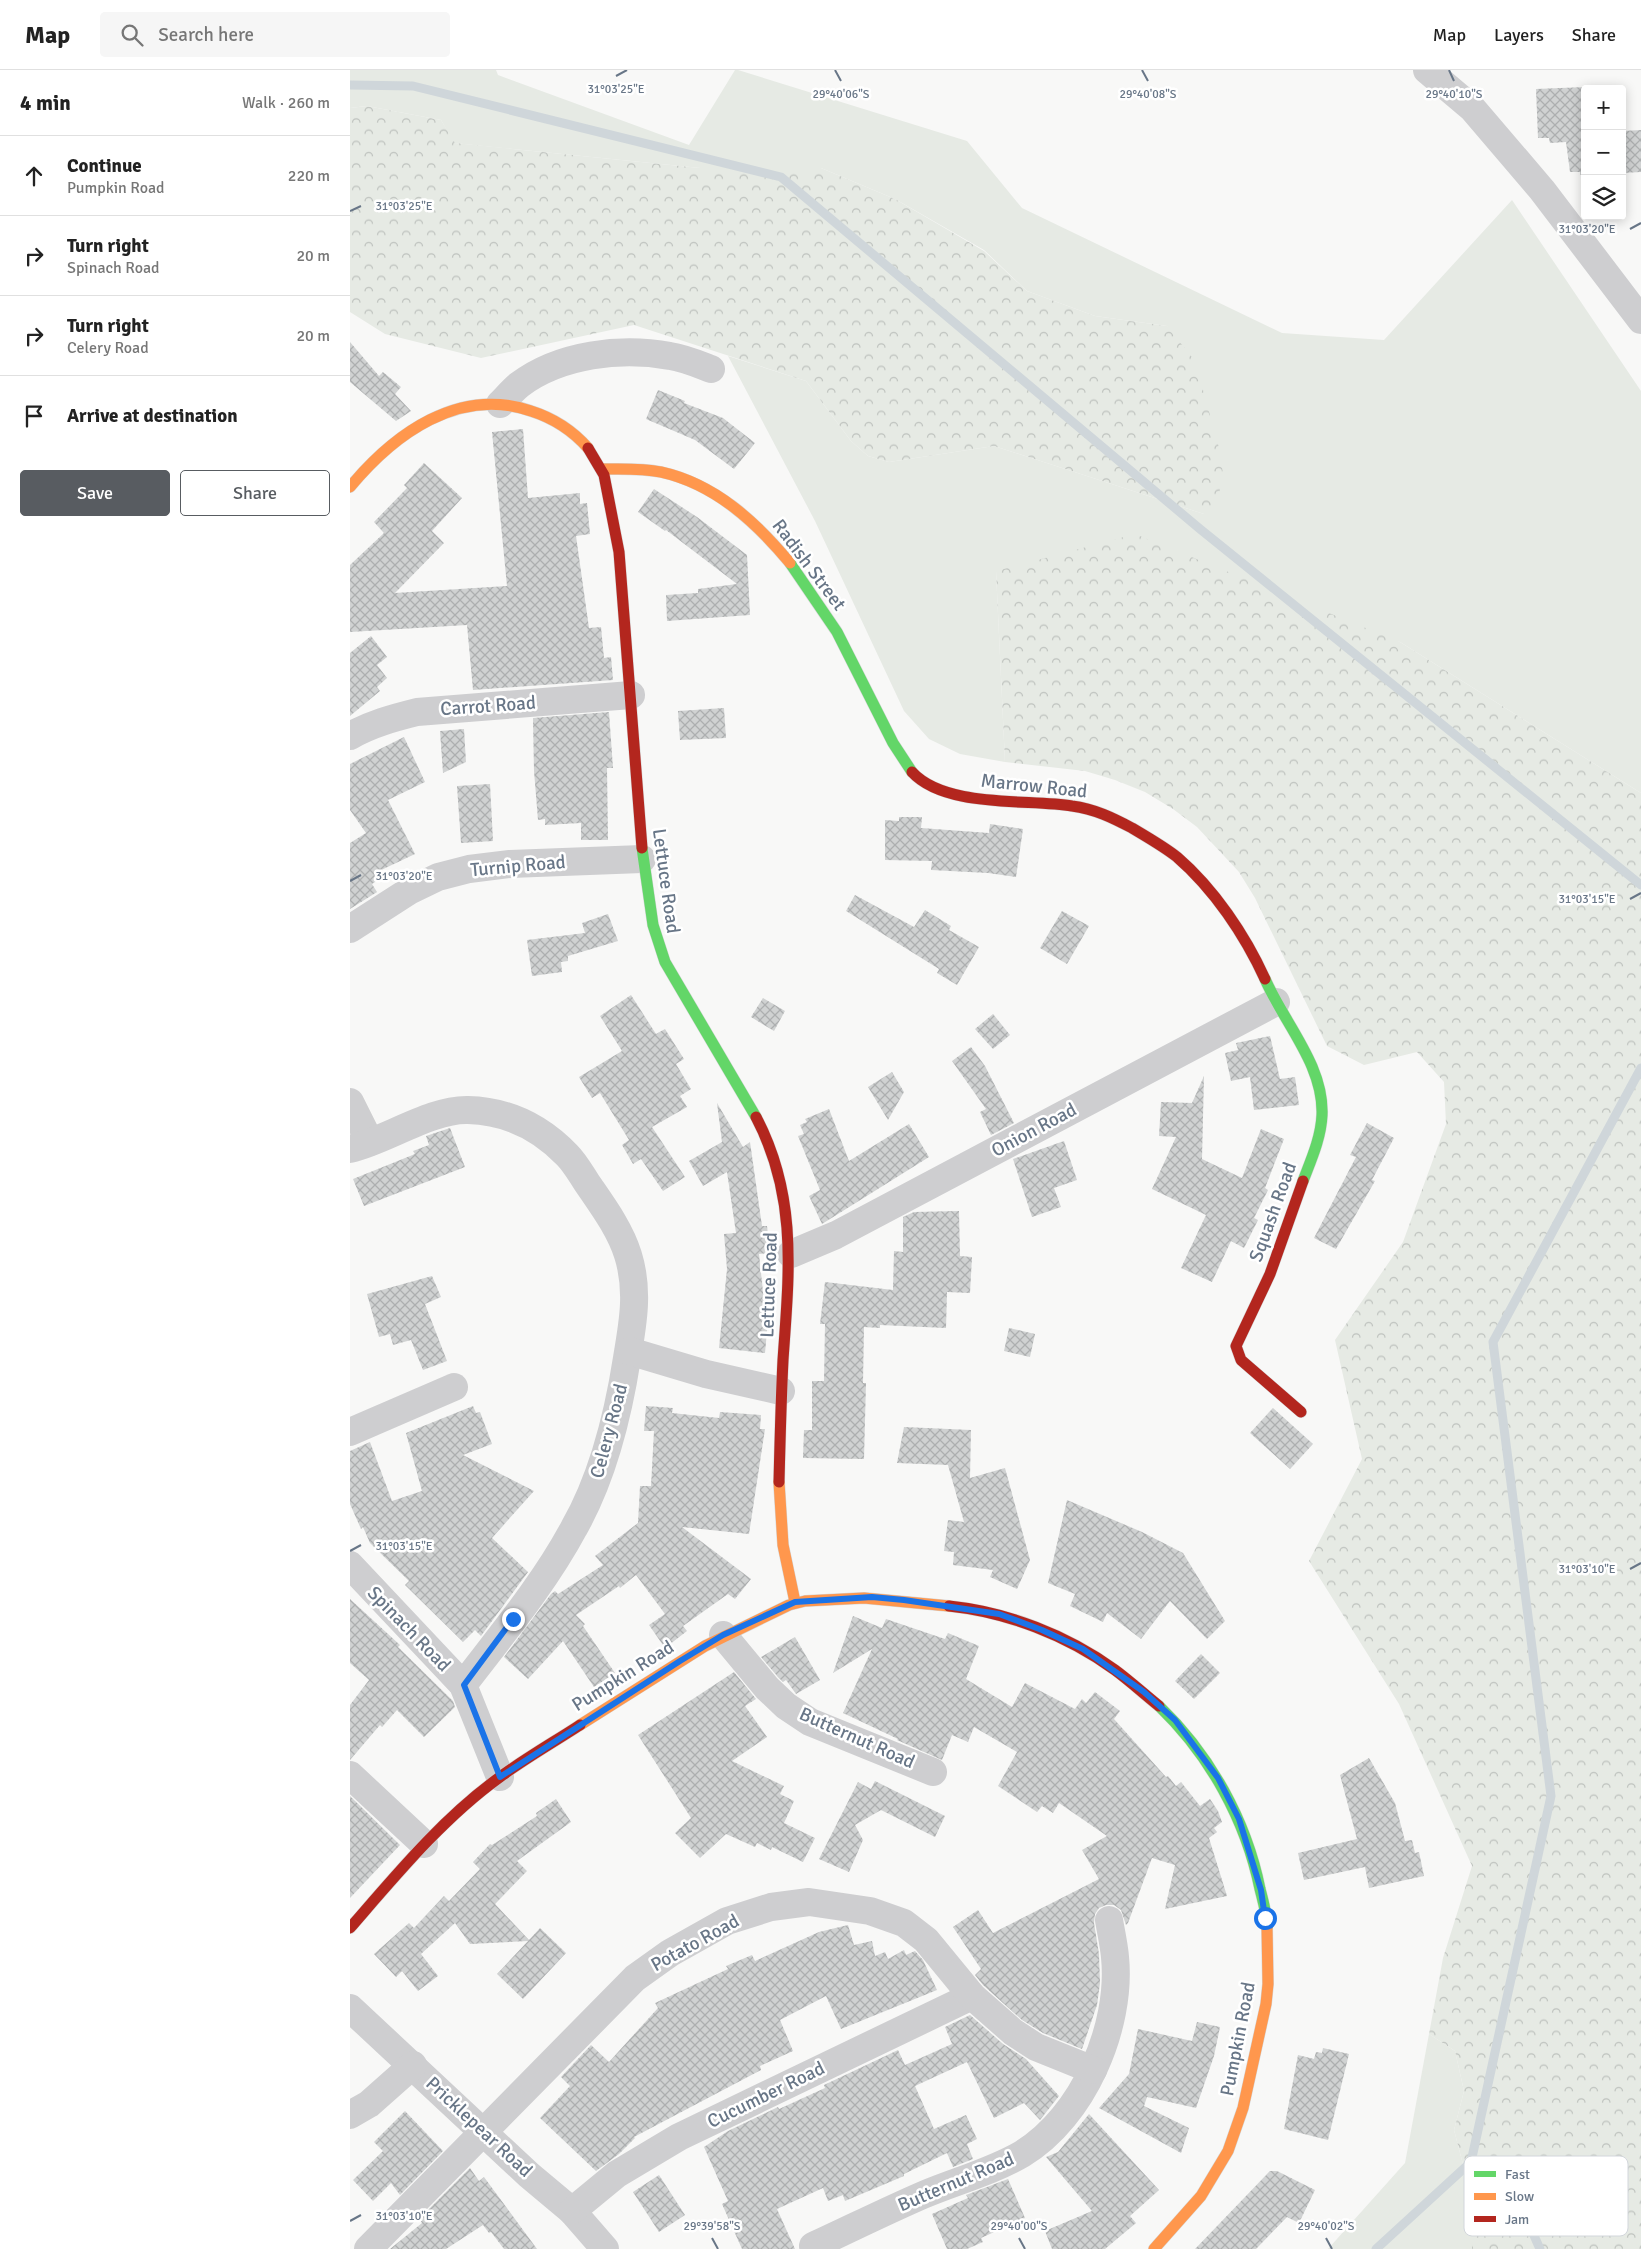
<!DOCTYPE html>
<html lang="en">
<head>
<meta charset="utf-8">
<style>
  body { margin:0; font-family:Signika,sans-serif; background:#f6f6f6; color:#222 }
  .controls { position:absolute; right:15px; top:15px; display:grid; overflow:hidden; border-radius:5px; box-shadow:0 2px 12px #0003 }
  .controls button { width:45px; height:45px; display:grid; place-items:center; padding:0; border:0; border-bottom:1px solid #e0e0e0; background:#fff; color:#222; font:25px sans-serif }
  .stop { position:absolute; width:15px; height:15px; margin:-11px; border:4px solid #1a73e8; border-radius:50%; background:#fff }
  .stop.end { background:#1a73e8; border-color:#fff; box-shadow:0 1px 5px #0008 }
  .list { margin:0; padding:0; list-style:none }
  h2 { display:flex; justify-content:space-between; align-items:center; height:65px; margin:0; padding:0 20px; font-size:21px }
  h2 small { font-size:16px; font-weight:400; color:#767676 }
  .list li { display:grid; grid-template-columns:32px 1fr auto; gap:15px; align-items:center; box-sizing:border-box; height:80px; padding:0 20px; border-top:1px solid #e0e0e0 }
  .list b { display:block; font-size:19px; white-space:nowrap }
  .list p { margin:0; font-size:16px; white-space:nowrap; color:#767676 }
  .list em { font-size:16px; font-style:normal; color:#767676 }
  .actions { display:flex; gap:10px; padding:15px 20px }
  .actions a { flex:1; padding:11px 0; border:1px solid #585c61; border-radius:5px; text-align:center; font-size:18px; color:#585c61 }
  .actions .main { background:#585c61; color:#fff }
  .icon { flex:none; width:28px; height:28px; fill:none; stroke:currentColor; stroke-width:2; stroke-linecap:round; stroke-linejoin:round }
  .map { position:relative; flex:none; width:1291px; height:2179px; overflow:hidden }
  header { display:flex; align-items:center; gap:30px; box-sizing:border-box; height:70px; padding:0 25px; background:#fff; border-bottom:1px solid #e0e0e0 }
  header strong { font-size:24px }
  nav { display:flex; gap:28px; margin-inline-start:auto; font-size:18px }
  .search { width:350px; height:45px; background:#f6f6f6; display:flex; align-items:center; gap:12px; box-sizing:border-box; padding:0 18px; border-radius:5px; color:#767676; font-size:19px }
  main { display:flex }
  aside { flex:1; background:#fff }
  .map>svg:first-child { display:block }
  .green { fill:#e6eae4 }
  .forest { fill:url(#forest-crowns) }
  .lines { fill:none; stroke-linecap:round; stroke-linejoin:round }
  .stream { stroke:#cfd6da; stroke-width:9 }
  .building { fill:url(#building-cross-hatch) }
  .fast-casing { stroke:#d5d6d7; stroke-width:12 }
  .slow-casing { stroke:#d5d6d7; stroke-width:12 }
  .jam-casing { stroke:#d5d6d7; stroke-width:12 }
  .street { stroke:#ceced0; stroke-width:28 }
  .fast { stroke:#63d668; stroke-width:11 }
  .slow { stroke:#ff974d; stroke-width:11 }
  .jam { stroke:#b3261e; stroke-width:11 }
  .route { stroke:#1a73e8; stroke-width:6 }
  .ticks { fill:none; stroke:#687687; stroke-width:2 }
  .labels { text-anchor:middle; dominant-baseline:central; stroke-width:5; stroke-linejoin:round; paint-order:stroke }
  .street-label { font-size:19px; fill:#687687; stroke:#fff }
  .key { fill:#fff; stroke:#d2d6db; stroke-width:1 }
  .key-label { font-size:14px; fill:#687687 }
  .ticks-label { font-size:12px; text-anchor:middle; fill:#687687; stroke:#fff; stroke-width:5; stroke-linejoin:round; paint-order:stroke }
</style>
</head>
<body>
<header>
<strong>Map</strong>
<div class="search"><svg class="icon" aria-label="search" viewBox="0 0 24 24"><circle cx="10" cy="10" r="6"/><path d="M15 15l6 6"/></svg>Search here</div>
<nav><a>Map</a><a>Layers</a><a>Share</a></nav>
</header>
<main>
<aside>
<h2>4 min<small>Walk · 260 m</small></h2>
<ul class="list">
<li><svg class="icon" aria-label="ahead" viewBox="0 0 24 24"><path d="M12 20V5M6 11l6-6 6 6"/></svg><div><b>Continue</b><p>Pumpkin Road</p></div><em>220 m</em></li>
<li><svg class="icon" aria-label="right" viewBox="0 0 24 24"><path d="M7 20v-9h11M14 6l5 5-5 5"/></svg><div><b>Turn right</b><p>Spinach Road</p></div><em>20 m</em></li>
<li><svg class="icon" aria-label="right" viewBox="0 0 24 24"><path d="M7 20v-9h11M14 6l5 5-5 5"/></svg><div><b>Turn right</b><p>Celery Road</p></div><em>20 m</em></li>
<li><svg class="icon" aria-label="arrive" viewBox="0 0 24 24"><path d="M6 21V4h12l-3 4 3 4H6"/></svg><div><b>Arrive at destination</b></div></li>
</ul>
<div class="actions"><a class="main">Save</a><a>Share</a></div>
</aside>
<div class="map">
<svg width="1291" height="2179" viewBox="0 0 1291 2179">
  <defs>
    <pattern id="forest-crowns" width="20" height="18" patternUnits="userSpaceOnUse" patternTransform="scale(1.25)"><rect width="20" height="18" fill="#e6eae4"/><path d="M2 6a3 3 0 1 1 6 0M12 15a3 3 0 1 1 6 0" fill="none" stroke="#bec2be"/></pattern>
    <pattern id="building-cross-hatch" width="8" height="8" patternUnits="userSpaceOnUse" patternTransform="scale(1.25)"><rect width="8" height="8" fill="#d0d2d2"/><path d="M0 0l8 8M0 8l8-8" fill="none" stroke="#adafb0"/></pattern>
  </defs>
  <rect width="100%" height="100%" fill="#f8f8f7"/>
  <g class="green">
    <polygon points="0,0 146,0 148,5 339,75 385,0 388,0 617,71 672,138 932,263 1034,270 1162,130 1291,321 1291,723 1050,572 646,501 655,692 610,684 579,669 554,641 465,451 378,286 456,311 501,371 518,386 539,392 644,376 854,444 817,256 745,246 677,221 634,180 545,129 471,98 350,98 104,73 91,50 17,36 0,38"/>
    <polygon points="1079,1964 1105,1981 1114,2021 1104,2060 1122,2129 1122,2179 978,2179 1055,2093"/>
  </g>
  <g class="forest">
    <polygon points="17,36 91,50 105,73 350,98 471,98 545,129 634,181 677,221 745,246 817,256 845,291 871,385 873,406 868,428 854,444 644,376 539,392 518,386 501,371 456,311 284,255 131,288 35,264 0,242 0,38"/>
    <polygon points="785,464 1050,572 1291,723 1291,2179 1122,2179 1122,2129 1104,2060 1114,2021 1105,1981 1079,1964 1093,1888 1122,1796 1049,1634 959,1491 1012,1389 985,1270 1053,1172 1096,1054 1094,1012 1067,982 1014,995 977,976 905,828 889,802 847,757 823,739 795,722 765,710 735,701 655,692 646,501"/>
  </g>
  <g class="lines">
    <g class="stream">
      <polyline points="0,15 63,16 431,107 850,459 1291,815"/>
      <polyline points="1121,2092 1178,2152 1190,2179"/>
      <polyline points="1026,2179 1121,2092 1201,1726 1143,1272 1291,998"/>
    </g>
  </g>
  <g class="building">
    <polygon points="1260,16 1260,19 1235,19 1235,105 1230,105 1230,102 1220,102 1216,72 1200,73 1199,68 1188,68 1186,19"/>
    <polygon points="1291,60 1291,102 1272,103 1272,61"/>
    <polygon points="0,272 29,306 33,302 51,317 45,324 61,341 46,351 0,312"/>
    <polygon points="308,320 335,331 334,333 373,348 405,373 384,399 345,370 296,349"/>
    <polygon points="173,359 178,428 230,423 230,434 237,433 240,464 226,466 239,558 251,557 254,588 261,587 263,610 123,620 117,555 0,562 0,495 34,463 24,452 57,418 54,415 74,393 112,428 82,461 94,473 45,523 157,516 142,362"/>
    <polygon points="304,419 347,447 397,485 400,545 317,551 316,525 348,523 348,519 387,514 316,460 315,461 288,442"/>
    <polygon points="21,566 37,587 27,595 37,608 27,617 30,621 0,646 0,583"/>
    <polygon points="374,638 376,668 330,670 328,641"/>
    <polygon points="259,642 263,698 257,698 258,770 231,770 231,753 195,755 195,749 188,750 184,701 183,648"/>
    <polygon points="114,659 116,692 93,703 90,661"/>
    <polygon points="54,667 75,712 38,730 65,784 27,802 31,808 22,814 27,822 0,839 0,773 16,763 0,740 0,694"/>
    <polygon points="140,714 143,771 111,773 107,716"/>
    <polygon points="549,747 572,747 571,758 639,763 640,754 673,759 666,807 638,803 581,800 582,791 535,790 535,750 549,751"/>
    <polygon points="505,825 564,857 575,840 601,856 599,860 629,877 607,915 587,903 589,899 496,841"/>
    <polygon points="712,841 739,856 717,894 690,878"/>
    <polygon points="258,844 268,871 218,886 218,891 211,892 212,902 182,906 177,870 235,863 232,853"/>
    <polygon points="281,925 306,964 315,959 334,989 326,994 341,1019 330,1026 337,1037 302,1057 335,1107 313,1121 291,1089 283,1094 272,1075 279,1070 250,1023 242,1028 229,1007 272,981 250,946"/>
    <polygon points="413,928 435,941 424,961 401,947"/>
    <polygon points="643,944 660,965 643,979 625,959"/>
    <polygon points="920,966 930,1009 945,1007 949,1035 904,1040 900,1007 881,1011 875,983 888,980 886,973"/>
    <polygon points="621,977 635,996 664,1053 641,1065 630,1042 636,1039 602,991"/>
    <polygon points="542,1002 554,1022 538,1050 518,1017"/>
    <polygon points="854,1006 852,1089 892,1108 911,1059 934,1069 915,1118 918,1120 904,1148 908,1150 894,1178 881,1171 862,1212 831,1198 856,1145 802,1119 826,1067 809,1066 811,1032 842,1033"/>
    <polygon points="367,1033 393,1077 400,1072 412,1156 417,1156 420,1183 409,1184 416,1250 418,1250 415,1283 369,1278 377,1199 374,1164 386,1163 377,1102 353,1116 339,1091 372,1072"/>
    <polygon points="479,1039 499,1091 559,1054 579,1087 472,1154 459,1126 470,1120 448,1066 454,1064 450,1055 457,1052 455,1049"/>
    <polygon points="1017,1053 1044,1068 1022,1110 1025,1111 986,1179 964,1168 1006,1087 1000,1085"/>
    <polygon points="100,1058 115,1097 14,1136 3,1109 65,1084 63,1081 79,1075 76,1066"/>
    <polygon points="714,1071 727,1110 704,1118 711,1137 682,1147 663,1089"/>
    <polygon points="609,1141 610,1186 622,1187 620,1223 597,1222 596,1258 530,1255 530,1258 514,1257 513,1313 516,1313 514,1389 453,1388 454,1360 462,1360 462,1311 474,1311 475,1254 470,1254 475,1212 543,1220 544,1181 553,1182 553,1147 564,1142"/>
    <polygon points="82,1206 91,1227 75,1234 97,1291 73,1300 61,1270 43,1275 40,1264 29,1267 17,1224"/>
    <polygon points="659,1258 685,1264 680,1287 654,1281"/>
    <polygon points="123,1336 126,1343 130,1342 142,1374 113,1385 184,1421 142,1468 178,1502 131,1566 125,1560 113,1572 55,1515 59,1511 20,1473 13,1457 11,1459 0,1434 0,1381 20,1372 42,1431 72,1421 56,1363"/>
    <polygon points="296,1336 323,1338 322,1343 369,1348 370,1342 411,1345 410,1359 415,1359 399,1464 332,1457 401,1509 385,1529 378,1524 333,1556 337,1561 315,1578 299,1555 315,1544 286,1505 270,1518 269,1516 226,1545 235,1554 233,1556 265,1603 244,1617 213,1571 178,1609 154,1587 201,1524 205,1521 208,1524 253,1495 245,1486 288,1453 290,1416 301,1416 304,1361 294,1361"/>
    <polygon points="923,1338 963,1374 940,1399 900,1363"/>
    <polygon points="554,1357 621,1360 620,1408 655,1398 680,1490 667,1519 640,1507 643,1500 603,1495 604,1482 594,1481 598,1450 614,1452 598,1395 547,1393"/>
    <polygon points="717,1430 792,1462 833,1483 875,1551 857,1569 820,1531 791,1569 757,1543 753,1552 720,1536 725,1524 698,1513"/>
    <polygon points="0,1529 50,1575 48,1577 103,1631 105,1637 74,1667 47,1640 32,1657 30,1655 0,1690 0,1635 19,1610 0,1593"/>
    <polygon points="503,1546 532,1558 536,1549 595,1569 598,1563 629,1576 616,1609 662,1637 675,1613 725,1639 732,1629 736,1633 745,1622 770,1641 764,1649 816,1707 818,1706 826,1716 831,1712 850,1736 860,1729 868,1741 872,1752 864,1758 867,1762 859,1768 877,1826 815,1839 825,1795 802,1788 778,1853 776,1855 771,1840 764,1835 756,1835 749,1838 745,1844 744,1853 749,1884 750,1913 747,1935 732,1979 693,1963 672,1950 633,1915 625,1905 631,1899 603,1857 628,1840 643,1863 749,1809 732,1780 757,1766 709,1733 703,1743 692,1736 687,1742 648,1716 667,1682 624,1657 618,1672 602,1665 592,1690 547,1670 548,1669 493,1643 522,1579 483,1603"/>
    <polygon points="445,1567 470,1610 446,1624 436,1610 433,1612 428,1607 411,1587"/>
    <polygon points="851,1584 870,1603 844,1629 825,1611"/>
    <polygon points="384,1602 406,1629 395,1636 417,1667 382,1691 434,1716 430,1724 444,1731 434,1753 465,1768 453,1792 422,1777 421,1780 407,1773 405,1777 376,1764 350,1788 325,1763 341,1748 288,1665"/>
    <polygon points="1019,1688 1045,1733 1055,1771 1062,1770 1065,1783 1069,1782 1074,1806 1019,1818 1015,1797 954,1810 948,1783 1007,1769 990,1705"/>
    <polygon points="525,1711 595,1746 585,1767 531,1740 505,1755 513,1770 499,1802 469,1789 508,1712 521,1719"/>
    <polygon points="0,1726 50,1775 0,1828"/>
    <polygon points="206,1729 221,1752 167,1791 177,1801 145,1834 179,1870 190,1858 216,1883 173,1929 147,1904 178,1871 120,1874 105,1853 71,1884 88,1906 68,1921 52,1901 46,1907 24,1884 59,1853 64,1858 94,1826 99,1831 130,1799 123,1792 140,1774 142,1775 187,1746 186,1743"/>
    <polygon points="498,1855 504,1875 522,1871 525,1886 535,1882 538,1889 554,1880 556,1885 565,1881 573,1890 587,1920 491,1959 476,1926 430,1950 443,1981 410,1996 411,2000 284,2067 285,2068 269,2084 246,2101 190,2048 220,2016 211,2007 241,1975 259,1992 308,1938 305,1933 378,1899 376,1896 402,1885 405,1891 469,1862"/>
    <polygon points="620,1945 653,1974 676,1989 709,2026 690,2050 674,2033 644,2048 617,1992 565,2016 584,2059 616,2045 627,2069 617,2074 623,2089 603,2097 597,2083 554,2104 554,2106 495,2131 493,2125 478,2131 473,2118 427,2139 445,2179 392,2179 372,2134 378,2131 354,2077 378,2061 428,2037 429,2039 475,2018 474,2015 548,1980 555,1995 602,1974 595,1957"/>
    <polygon points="847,1952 870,1957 864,1986 846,2038 797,2027 794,2036 839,2058 831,2083 749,2038 779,2004 788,1959 842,1971"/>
    <polygon points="973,1978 999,1984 978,2070 934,2059 948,1985 964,1989 966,1982 972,1983"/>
    <polygon points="55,2041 93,2081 50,2125 41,2113 23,2131 3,2110 33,2081 24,2072"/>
    <polygon points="739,2044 809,2120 780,2146 786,2153 755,2179 702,2179 695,2161 742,2141 696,2087 708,2082"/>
    <polygon points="120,2098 129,2111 134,2107 187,2179 154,2179 141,2162 139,2163 133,2155 96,2179 40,2179 72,2153 69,2149"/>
    <polygon points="920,2101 927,2101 965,2120 949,2153 937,2147 906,2179 845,2179"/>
    <polygon points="309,2105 335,2145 309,2162 283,2122"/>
    <polygon points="658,2109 675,2148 631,2168 633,2172 617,2179 597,2179 582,2144 618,2128 616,2125"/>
  </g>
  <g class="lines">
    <defs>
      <g id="fast">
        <polyline points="440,493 487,562 543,673 562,702"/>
        <polyline points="292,778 303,855 315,892 406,1047"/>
        <path d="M915 909C934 953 974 995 972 1045 971 1068 961 1090 953 1111"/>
        <path d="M809 1636C860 1685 896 1750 910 1819 913 1831 917 1844 917 1857"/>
      </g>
      <g id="slow">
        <path d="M253 399C272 399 292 398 311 402 365 414 406 452 440 493"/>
        <path d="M0 417C44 364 109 316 181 341 203 348 223 361 238 378"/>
        <polyline points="429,1412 433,1475 445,1532"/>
        <polyline points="230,1655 355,1576 439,1535 455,1531 514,1528 599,1536"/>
        <polyline points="804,2179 851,2126 878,2081 893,2038 916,1934 918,1914 917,1857"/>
      </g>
      <g id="jam">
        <polyline points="238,378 254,405 269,482 292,778"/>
        <path d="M562 702C595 738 677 729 722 736 745 739 763 748 782 758 797 767 813 776 827 787 864 819 895 865 915 909"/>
        <path d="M406 1047C448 1127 439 1203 433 1290 431 1330 430 1371 429 1412"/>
        <polyline points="951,1342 891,1290 886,1276 920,1204 953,1111"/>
        <path d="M599 1536C657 1542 717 1565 765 1600 780 1611 794 1624 809 1636"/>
        <path d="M0 1858C46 1805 93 1748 150 1707 176 1688 204 1672 230 1655"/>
      </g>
    </defs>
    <use href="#fast" class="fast-casing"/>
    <use href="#slow" class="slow-casing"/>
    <use href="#jam" class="jam-casing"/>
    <g class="street">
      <polyline points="1077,0 1122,38 1192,120 1291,250"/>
      <path d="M150 334C156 328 162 321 169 315 210 284 271 277 320 286 334 288 348 294 361 299"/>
      <path d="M0 666C21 654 43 648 67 642L281 625"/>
      <polyline points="0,859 59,821 88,807 119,799 160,794 292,789"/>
      <polyline points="0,1032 20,1072"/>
      <path d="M0 1079C37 1070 81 1039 118 1040 158 1041 190 1057 217 1085 225 1093 231 1104 237 1113 252 1135 270 1159 278 1185 289 1220 283 1253 277 1288 268 1346 253 1407 224 1458 194 1514 152 1564 113 1615"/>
      <polyline points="441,1184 486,1165 926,932"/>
      <polyline points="279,1281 356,1304 431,1321"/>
      <polyline points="0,1362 104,1317"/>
      <polyline points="0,1495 113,1615 150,1707"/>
      <polyline points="373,1565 417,1618 436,1636 460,1652 583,1702"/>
      <polyline points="0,1705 74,1774"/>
      <polyline points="0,1938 179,2105 222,2141 255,2179"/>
      <polyline points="0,2045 19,2034 63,1995"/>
      <polyline points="222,2141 267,2104 329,2067 622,1926"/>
      <path d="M463 2176C500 2159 536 2141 573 2125 606 2111 641 2102 672 2084 733 2047 772 1957 765 1887 764 1875 761 1862 759 1850"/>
      <polyline points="18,2179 285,1908 320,1883 377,1851 421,1837 459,1832 520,1841 554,1853 576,1870 622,1926 663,1962 686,1977 743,2000"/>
    </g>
    <use href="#fast" class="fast"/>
    <use href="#slow" class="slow"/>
    <use href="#jam" class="jam"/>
  </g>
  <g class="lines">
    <polyline class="route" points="163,1549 114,1615 150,1707 330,1591 373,1565 445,1532 522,1527 554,1530 649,1544 692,1560 733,1579 794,1622 825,1650 868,1708 889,1749 911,1820 915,1848"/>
  </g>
  <path class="ticks" d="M485 0 491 11M792 0 798 11M1099 0 1104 11M266 6 277 0M0 141 11 136M1280 159 1291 153M0 811 11 805M1280 829 1291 823M0 1481 11 1475M1280 1499 1291 1493M0 2151 11 2145M362 2168 368 2179M669 2168 675 2179M976 2168 982 2179"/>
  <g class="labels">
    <g class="street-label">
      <text transform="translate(459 495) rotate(53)">Radish Street</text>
      <text transform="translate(138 636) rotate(-4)">Carrot Road</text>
      <text transform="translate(684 716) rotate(6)">Marrow Road</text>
      <text transform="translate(168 796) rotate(-5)">Turnip Road</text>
      <text transform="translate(316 811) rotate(82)">Lettuce Road</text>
      <text transform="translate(684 1060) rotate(-28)">Onion Road</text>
      <text transform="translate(923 1142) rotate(-70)">Squash Road</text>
      <text transform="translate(419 1215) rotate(-88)">Lettuce Road</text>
      <text transform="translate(259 1361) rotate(-75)">Celery Road</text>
      <text transform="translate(59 1559) rotate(46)">Spinach Road</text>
      <text transform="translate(273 1606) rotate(-32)">Pumpkin Road</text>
      <text transform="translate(507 1668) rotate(24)">Butternut Road</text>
      <text transform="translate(345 1873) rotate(-29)">Potato Road</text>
      <text transform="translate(888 1969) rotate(-79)">Pumpkin Road</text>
      <text transform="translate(416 2025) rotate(-26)">Cucumber Road</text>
      <text transform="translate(129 2057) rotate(43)">Pricklepear Road</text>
      <text transform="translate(606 2112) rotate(-23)">Butternut Road</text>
    </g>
  </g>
  <rect x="1114" y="2086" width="164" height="80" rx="8" class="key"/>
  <rect x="1124" y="2101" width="22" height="6" fill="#63d668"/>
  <rect x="1124" y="2123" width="22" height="7" fill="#ff974d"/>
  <rect x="1124" y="2146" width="22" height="6" fill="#b3261e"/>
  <g class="key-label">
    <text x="1155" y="2109">Fast</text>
    <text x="1155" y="2131">Slow</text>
    <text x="1155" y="2154">Jam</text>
  </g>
  <g class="ticks-label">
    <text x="266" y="23">31°03'25"E</text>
    <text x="491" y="28">29°40'06"S</text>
    <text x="798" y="28">29°40'08"S</text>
    <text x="1104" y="28">29°40'10"S</text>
    <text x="54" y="140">31°03'25"E</text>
    <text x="1237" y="163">31°03'20"E</text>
    <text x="54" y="810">31°03'20"E</text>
    <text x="1237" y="833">31°03'15"E</text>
    <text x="54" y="1480">31°03'15"E</text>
    <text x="1237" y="1503">31°03'10"E</text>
    <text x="54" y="2150">31°03'10"E</text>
    <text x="362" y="2160">29°39'58"S</text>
    <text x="669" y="2160">29°40'00"S</text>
    <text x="976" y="2160">29°40'02"S</text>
  </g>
</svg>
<div class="controls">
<button>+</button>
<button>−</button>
<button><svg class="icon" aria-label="layers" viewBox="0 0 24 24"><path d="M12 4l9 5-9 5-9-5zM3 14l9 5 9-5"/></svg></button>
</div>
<div class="stop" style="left:915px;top:1848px"></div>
<div class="stop end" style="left:163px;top:1549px"></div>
</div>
</main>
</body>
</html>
